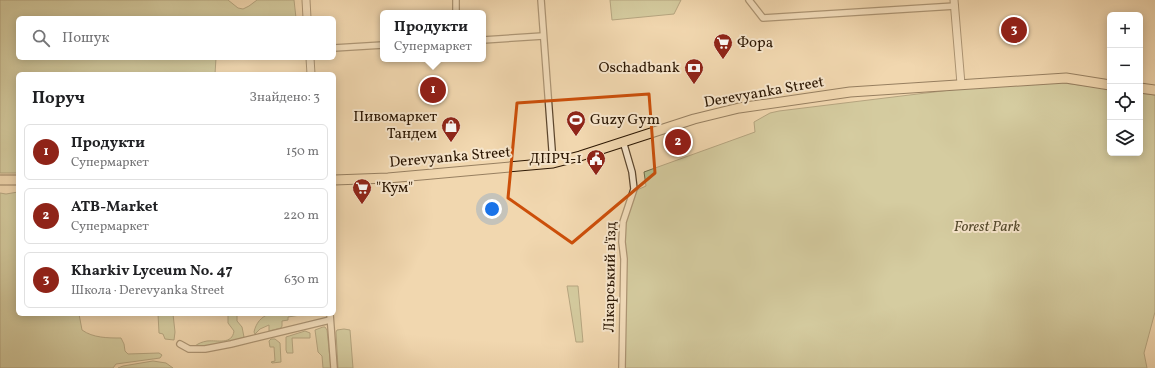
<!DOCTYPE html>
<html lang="uk">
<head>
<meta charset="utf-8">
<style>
  body { margin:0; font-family:Vollkorn,serif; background:#f2f2f2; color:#202124 }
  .controls { position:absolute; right:12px; top:12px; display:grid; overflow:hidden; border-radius:6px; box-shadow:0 2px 10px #0003 }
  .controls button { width:36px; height:36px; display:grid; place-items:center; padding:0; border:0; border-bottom:1px solid #e0e0e0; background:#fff; color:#202124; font:20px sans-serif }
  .you { position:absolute; left:492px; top:209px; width:14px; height:14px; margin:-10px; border:3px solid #fff; border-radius:50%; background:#1a73e8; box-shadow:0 0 0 6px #1a73e833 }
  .badge { display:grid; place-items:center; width:26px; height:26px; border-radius:50%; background:#8f2418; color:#fff; font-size:13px; font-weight:700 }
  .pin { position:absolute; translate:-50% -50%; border:2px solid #fff; box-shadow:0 1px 4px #0006 }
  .popup { position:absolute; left:380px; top:10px; width:106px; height:52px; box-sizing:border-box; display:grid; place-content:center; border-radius:6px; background:#fff; filter:drop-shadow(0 1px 3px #0005); font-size:13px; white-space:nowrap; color:#757577 }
  .popup b { font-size:15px; color:#202124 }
  .popup::after { content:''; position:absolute; left:50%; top:100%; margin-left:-8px; border:8px solid transparent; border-top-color:#fff }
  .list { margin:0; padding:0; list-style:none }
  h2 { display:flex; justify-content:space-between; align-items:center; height:52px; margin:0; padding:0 16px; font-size:17px }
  h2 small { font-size:13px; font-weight:400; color:#757577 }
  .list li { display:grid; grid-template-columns:26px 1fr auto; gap:12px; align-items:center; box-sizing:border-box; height:56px; margin:0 8px 8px; padding:0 8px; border:1px solid #e0e0e0; border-radius:6px }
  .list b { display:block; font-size:15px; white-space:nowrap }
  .list p { margin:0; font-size:13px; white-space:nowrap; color:#757577 }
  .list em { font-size:13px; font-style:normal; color:#757577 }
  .icon { flex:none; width:22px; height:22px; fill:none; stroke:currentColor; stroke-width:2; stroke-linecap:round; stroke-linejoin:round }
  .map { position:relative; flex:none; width:1155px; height:368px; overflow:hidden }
  .search { position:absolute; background:#fff; box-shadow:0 2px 10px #0003; left:16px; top:16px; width:320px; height:44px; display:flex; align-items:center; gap:10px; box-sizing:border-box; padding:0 14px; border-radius:6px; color:#757577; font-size:15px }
  .panel { position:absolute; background:#fff; box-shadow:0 2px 10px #0003; left:16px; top:72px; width:320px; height:244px; border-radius:6px }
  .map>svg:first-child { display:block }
  .green { fill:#b4bf8f; stroke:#706a48 }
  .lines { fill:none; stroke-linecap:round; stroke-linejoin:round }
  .minor-casing { stroke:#5c462d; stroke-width:8 }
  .tertiary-casing { stroke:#5c462d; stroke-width:9 }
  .primary-casing { stroke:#2b1602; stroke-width:11 }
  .minor { stroke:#f6e5cb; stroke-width:5.5 }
  .tertiary { stroke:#f6e5cb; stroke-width:7 }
  .primary { stroke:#f1d7af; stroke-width:9 }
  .marked { fill:none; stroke:#cc4f0a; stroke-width:3; stroke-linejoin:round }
  .labels { text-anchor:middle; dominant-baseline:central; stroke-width:4; stroke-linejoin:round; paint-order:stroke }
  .poi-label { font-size:15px; fill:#2b1602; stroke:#f6e5cb; text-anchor:start }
  .street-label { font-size:15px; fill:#2b1602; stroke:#f6e5cb }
  .park-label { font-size:15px; font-style:italic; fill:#54492c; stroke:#f6e5cb }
</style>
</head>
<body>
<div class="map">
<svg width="1155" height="368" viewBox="0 0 1155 368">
  <rect width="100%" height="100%" fill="#f1d7af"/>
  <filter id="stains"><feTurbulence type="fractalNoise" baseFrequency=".005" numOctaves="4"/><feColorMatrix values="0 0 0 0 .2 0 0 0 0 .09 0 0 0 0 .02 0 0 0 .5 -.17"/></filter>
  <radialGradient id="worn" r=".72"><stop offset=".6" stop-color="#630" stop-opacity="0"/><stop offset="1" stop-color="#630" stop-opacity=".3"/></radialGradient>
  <g class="green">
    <polygon points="0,0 228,0 238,8 243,9 249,6 257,0 294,0 296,18 18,18 18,58 216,58 215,74 18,74 18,173 0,173"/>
    <polygon points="610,0 681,0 674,14 612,20"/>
    <polygon points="1056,82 1110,89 1110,153 1140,153 1140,93 1155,95 1155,312 1144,353 1147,368 625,368 625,222 627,211 637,190 646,186 644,172 755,132 754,122 770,113 779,111 975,87"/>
    <path d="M18 192V314H79L82 330C93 338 108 338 121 338L124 344 125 351 128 354 159 353 162 355 160 358 116 364 113 368H0V193L6 194Z"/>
    <polygon points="567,286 578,286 583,342 576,342"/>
    <polygon points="158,314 173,314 175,332 174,340 165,339 163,334 159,333"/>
    <path d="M228 314H237V321L242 327 244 337 233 341 196 348 195 346C199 343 202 342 207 341 218 340 232 345 234 331L228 323Z"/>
    <path d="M269 314H306L288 317V320L282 321V326L281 328 269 331V325L260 329 255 334 254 332C256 323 261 317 269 314Z"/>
    <polygon points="323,327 325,327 327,330 331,368 323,368 322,356 318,352 315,330"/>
    <polygon points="344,329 350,330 353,368 338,368 336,332 337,330"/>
    <polygon points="305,331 310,333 310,338 292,338 293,353 287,353 286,350 286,337"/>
    <polygon points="271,339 275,339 280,343 281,362 272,363 271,362 275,361 274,347 270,347 269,341"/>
    <polygon points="153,361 166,363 173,368 118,368 123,366"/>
  </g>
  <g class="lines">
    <defs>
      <g id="minor">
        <polyline points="456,0 456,13"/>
        <polyline points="541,0 553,163"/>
        <polyline points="749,0 763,18 955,6"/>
        <polyline points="483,40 543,36"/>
        <polyline points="334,48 383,45"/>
        <polyline points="330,314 334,368"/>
        <polyline points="180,344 189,349 205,349 231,344 330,320"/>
        <polyline points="622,368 624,259 622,242 623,222 634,189 632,172 623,141"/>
      </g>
      <g id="tertiary">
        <polyline points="306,0 307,18"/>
        <polyline points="954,0 961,84"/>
        <polyline points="310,58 311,74"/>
      </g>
      <g id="primary">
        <polyline points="1140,88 1155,90"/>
        <polyline points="0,180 18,180"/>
        <polyline points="334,180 388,178 553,163 580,156 694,119 739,108 850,92 1066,78 1110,85"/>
      </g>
    </defs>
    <use href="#minor" class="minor-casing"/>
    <use href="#tertiary" class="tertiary-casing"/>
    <use href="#primary" class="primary-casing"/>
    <use href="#minor" class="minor"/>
    <use href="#tertiary" class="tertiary"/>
    <use href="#primary" class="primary"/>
  </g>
  <path d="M0 0H1155V368H0ZM649 94 655 173 572 243 508 198 517 103Z" fill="#f1d7af" fill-opacity=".55" fill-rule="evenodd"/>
  <path class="marked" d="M649 94 655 173 572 243 508 198 517 103Z"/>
  <defs>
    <symbol id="supermarket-pin" viewBox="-11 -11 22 30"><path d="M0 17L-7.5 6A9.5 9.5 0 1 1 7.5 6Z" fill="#8f2418" stroke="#f6e5cb"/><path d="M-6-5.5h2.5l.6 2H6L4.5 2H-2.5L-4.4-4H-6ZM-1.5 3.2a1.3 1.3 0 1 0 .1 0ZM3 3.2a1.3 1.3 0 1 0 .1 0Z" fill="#fff"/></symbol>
    <symbol id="bank-pin" viewBox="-11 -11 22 30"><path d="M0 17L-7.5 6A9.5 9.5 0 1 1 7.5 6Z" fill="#8f2418" stroke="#f6e5cb"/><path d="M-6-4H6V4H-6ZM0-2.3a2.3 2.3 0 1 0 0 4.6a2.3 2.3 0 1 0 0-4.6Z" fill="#fff"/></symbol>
    <symbol id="stadium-pin" viewBox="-11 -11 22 30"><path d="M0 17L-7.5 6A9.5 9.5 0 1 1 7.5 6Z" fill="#8f2418" stroke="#f6e5cb"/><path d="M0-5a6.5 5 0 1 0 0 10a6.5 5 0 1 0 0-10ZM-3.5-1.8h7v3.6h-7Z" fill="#fff"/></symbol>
    <symbol id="shop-pin" viewBox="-11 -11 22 30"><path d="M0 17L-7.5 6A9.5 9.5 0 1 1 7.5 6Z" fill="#8f2418" stroke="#f6e5cb"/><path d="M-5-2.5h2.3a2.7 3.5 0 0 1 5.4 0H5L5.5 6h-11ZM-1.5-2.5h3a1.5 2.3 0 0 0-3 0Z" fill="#fff"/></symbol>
    <symbol id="civic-pin" viewBox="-11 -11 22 30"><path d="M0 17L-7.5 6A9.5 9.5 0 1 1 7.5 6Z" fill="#8f2418" stroke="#f6e5cb"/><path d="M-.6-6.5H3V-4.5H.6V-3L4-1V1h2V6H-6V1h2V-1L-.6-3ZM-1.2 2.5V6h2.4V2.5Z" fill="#fff"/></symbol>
  </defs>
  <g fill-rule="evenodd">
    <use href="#supermarket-pin" x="712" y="32" width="22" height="30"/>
    <use href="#bank-pin" x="683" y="57" width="22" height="30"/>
    <use href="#stadium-pin" x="565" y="109" width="22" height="30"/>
    <use href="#shop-pin" x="440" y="115" width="22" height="30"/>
    <use href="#civic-pin" x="585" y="148" width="22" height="30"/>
    <use href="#supermarket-pin" x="351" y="177" width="22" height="30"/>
  </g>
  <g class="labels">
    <g class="poi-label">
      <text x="737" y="43">Фора</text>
      <text x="680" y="68" text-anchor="end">Oschadbank</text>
      <text x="437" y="117" text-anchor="end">Пивомаркет<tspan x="437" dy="17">Тандем</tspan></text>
      <text x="590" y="120">Guzy Gym</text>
      <text x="582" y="159" text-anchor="end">ДПРЧ-1</text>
      <text x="376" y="188">"Кум"</text>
    </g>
    <g class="street-label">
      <text transform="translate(764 93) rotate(-10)">Derevyanka Street</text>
      <text transform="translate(450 158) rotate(-5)">Derevyanka Street</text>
      <text transform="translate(611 277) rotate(-89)">Лікарський в'їзд</text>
    </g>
    <g class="park-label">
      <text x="987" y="227">Forest Park</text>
    </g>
  </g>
  <rect width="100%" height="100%" filter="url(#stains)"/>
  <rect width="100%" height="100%" fill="url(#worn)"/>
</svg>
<div class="controls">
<button>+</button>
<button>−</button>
<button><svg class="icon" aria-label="locate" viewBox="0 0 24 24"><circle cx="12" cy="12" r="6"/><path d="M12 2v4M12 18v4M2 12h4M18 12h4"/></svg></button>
<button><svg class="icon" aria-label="layers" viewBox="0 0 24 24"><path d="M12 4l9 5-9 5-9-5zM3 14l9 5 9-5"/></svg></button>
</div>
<div class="you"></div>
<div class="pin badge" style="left:433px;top:90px">1</div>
<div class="popup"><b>Продукти</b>Супермаркет</div>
<div class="pin badge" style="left:678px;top:142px">2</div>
<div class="pin badge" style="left:1014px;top:30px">3</div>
<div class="search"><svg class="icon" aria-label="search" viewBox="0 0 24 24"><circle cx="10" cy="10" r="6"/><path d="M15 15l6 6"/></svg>Пошук</div>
<section class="panel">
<h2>Поруч<small>Знайдено: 3</small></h2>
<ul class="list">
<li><span class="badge">1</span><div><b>Продукти</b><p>Супермаркет</p></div><em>150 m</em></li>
<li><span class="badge">2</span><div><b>ATB-Market</b><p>Супермаркет</p></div><em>220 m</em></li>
<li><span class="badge">3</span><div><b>Kharkiv Lyceum No. 47</b><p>Школа · Derevyanka Street</p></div><em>630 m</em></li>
</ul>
</section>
</div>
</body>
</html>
